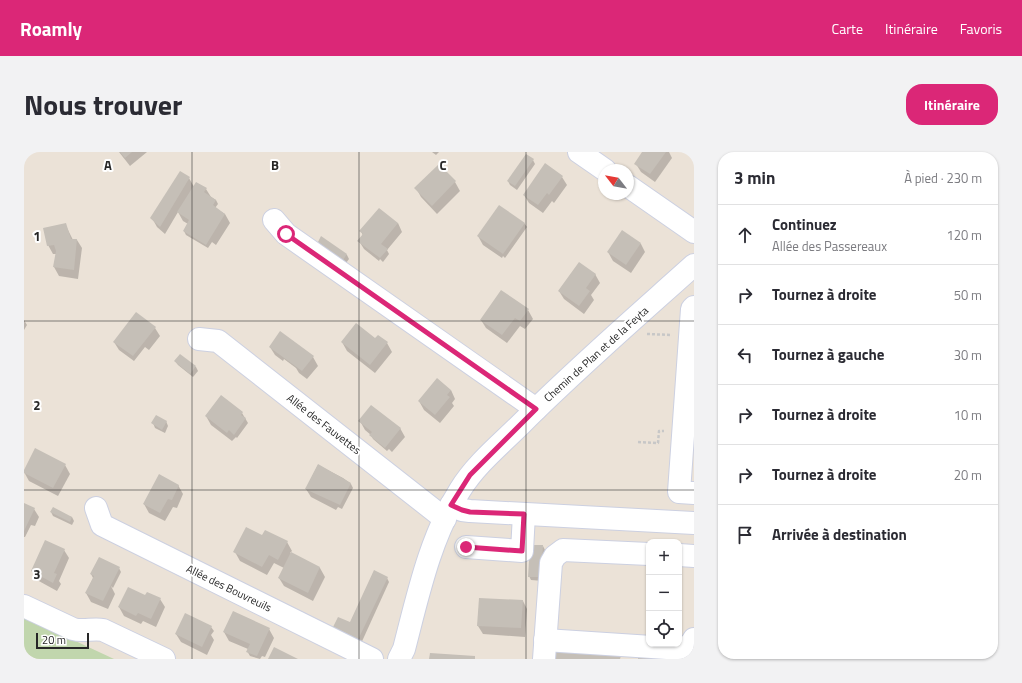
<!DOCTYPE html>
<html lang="fr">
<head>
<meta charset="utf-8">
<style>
  body { margin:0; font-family:"Titillium Web",sans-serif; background:#f2f2f3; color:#2b2b33 }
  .controls { position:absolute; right:12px; bottom:12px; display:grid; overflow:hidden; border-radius:8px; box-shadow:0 1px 3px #0004 }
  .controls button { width:36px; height:36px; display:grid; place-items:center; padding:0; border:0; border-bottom:1px solid #e1e1e2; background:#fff; color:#2b2b33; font:20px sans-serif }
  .compass { position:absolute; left:574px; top:12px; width:36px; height:36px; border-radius:50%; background:#fff; box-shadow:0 1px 3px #0004; rotate:301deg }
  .scale { position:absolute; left:12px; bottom:10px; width:53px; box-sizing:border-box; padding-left:4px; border:2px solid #272727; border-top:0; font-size:11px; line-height:14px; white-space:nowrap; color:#272727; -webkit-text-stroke:3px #fff; paint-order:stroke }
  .stop { position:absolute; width:12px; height:12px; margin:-9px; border:3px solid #db2777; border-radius:50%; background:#fff }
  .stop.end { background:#db2777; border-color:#fff; box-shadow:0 1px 4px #0008 }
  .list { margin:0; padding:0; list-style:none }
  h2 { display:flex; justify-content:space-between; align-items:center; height:52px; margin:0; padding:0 16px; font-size:17px }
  h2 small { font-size:13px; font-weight:400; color:#7c7c81 }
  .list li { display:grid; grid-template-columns:26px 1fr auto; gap:12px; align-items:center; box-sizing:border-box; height:60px; padding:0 16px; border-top:1px solid #e1e1e2 }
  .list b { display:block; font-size:15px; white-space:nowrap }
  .list p { margin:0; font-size:13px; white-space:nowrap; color:#7c7c81 }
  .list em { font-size:13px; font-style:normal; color:#7c7c81 }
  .icon { flex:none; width:22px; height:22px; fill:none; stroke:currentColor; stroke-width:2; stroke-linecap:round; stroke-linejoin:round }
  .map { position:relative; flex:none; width:670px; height:507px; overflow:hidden; border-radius:16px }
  header { display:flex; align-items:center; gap:24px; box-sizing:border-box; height:56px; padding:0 20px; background:#db2777; color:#fff }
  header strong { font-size:19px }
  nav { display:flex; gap:22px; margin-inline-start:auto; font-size:14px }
  .intro { display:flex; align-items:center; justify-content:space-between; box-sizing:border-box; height:96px; padding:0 24px }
  h1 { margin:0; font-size:28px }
  .button { padding:10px 18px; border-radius:16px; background:#db2777; color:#fff; font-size:14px; font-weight:700 }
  main { display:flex; gap:24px; padding:0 24px }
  aside { flex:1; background:#fff; border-radius:16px; box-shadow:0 1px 3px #0004 }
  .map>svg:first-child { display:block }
  .cemetery { fill:#c1d6ad }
  .shadow { fill:#0003 }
  .building { fill:#c5bfb7 }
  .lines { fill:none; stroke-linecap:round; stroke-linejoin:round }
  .minor-casing { stroke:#ccd0e1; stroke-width:24 }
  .path { stroke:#c7c7c7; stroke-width:2.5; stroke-dasharray:3 2; stroke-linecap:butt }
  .minor { stroke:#fff; stroke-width:22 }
  .route { stroke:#db2777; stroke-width:5 }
  .grid { fill:none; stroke:#272727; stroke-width:1; stroke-opacity:0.55 }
  .labels { text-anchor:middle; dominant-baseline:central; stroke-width:4; stroke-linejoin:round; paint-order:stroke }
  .street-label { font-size:11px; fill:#272727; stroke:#fff }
  .grid-label { font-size:13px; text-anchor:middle; font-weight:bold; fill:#272727; stroke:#fff; stroke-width:4; stroke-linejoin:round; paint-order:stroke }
</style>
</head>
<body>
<header>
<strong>Roamly</strong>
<nav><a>Carte</a><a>Itinéraire</a><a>Favoris</a></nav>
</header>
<div class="intro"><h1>Nous trouver</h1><a class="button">Itinéraire</a></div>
<main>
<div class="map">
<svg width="670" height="507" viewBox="0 0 670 507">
  <rect width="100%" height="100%" fill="#ebe2d7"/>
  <polygon class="cemetery" points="0,465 90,507 0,507"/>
  <g class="shadow">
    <polygon points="95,0 123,0 106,14"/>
    <polygon points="408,0 415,0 412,3"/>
    <polygon points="619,0 645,0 648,6 631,30 617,20 612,12"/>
    <polygon points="509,8 511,12 493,38 486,33 484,29"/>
    <polygon points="538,25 543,33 530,51 528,49 519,61 505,51 500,43"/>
    <polygon points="165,26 170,35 182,37 187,45 192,48 194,52 191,56 201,62 206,71 192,93 188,90 184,96 162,83 160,79 164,72 159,69 154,60 141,82 133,75 128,66"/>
    <polygon points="431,30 436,39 413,62 397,45 392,36"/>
    <polygon points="374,71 378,80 363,98 365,102 359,110 356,107 355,109 340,97 335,89 339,84 337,79"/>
    <polygon points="500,71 503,75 481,106 479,104 478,106 459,93 454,84"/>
    <polygon points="41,72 49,88 53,88 58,96 54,127 35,124 30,115 32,102 29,102 24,93"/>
    <polygon points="599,80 617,92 621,100 607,121 589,109 584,100"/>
    <polygon points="297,86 323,103 325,107 322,111 297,94 295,90"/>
    <polygon points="571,122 576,131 567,143 570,148 560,162 540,147 535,139"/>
    <polygon points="504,158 509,167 501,177 496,174 483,191 462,176 457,168"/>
    <polygon points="0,168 3,173 0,178"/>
    <polygon points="131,176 136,184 125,198 121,195 110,209 95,198 90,190"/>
    <polygon points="354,184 363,191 368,200 351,221 323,199 318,190 351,187"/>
    <polygon points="246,195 289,205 294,214 283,227 275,221 272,216 260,207 259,209 251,203"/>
    <polygon points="151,209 172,215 174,219 169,225 154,213"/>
    <polygon points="427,238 431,247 428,251 430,254 416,271 400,258 395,249"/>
    <polygon points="218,261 224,271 213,286 212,285 208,289 187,273 182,264"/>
    <polygon points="142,269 144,274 141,281 131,276 129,271"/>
    <polygon points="336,269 376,276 381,285 368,300 365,297 363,299 349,287 347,283 341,278"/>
    <polygon points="41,313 46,322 34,344 5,329 0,320"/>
    <polygon points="294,313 319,326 327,332 329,336 318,357 314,355 312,358 287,345 282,337"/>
    <polygon points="154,333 159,342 153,356 149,355 141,369 125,361 120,352"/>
    <polygon points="0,352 10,357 15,365 11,374 7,373 1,385 0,385"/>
    <polygon points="27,360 48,365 50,369 48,373 29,364"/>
    <polygon points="239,385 263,390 268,399 266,401 296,416 301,425 289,449 260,434 255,426 260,416 250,411 243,423 216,409 211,400"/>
    <polygon points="22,390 40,398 45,406 35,429 37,432 33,439 13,428 8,419"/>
    <polygon points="519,394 521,398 519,429 507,428 505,424"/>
    <polygon points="95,416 97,420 89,436 87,434 91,442 84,457 67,450 62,441 69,426 67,422"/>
    <polygon points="363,426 365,430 335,496 326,471"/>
    <polygon points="122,444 136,447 141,455 132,475 119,469 117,472 100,464 95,455"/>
    <polygon points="499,449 503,457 501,485 459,482 454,474"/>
    <polygon points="187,475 190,479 187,483 190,488 183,503 157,490 152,482"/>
    <polygon points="245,477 250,486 241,505 238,504 236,507 226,504 223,499 224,497 205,489 200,480"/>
  </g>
  <g class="building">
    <polygon points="96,0 108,0 101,6"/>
    <polygon points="618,0 642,0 626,22 610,12"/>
    <polygon points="502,2 510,7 491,34 483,29"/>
    <polygon points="521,11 539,24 525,43 523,41 514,53 499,43"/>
    <polygon points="415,12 432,29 408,54 390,36"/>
    <polygon points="156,19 166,25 136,75 126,66"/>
    <polygon points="172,30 183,36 180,40 192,48 189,53 201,62 182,93 159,79 165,68 153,60"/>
    <polygon points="475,53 501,71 479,102 453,84"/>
    <polygon points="355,56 374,71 357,92 364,97 356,106 333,89 339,82 335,79"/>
    <polygon points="42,71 47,87 53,87 50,118 29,115 32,99 30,93 23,94 19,76"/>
    <polygon points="598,78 617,91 602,113 583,100"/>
    <polygon points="297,84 323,102 319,108 294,90"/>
    <polygon points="555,110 572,122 562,136 566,139 555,154 534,139"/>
    <polygon points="477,138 505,157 496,169 491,166 478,183 456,168"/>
    <polygon points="112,160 132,175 109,204 89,190"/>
    <polygon points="332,171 351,186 354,183 364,190 346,213 317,190"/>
    <polygon points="256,179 290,204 278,219 245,195"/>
    <polygon points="156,202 172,214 166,222 150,209"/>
    <polygon points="413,226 427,238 423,243 426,245 411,263 394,249"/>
    <polygon points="197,243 219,260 217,263 222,266 210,283 205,278 203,281 181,264"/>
    <polygon points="347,253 377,276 361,296 345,283 348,280 334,269"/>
    <polygon points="132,263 143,269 138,278 127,271"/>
    <polygon points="11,296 42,312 29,336 0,321 0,318"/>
    <polygon points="294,312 327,331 316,353 281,337"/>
    <polygon points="135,322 155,333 148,348 144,347 136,361 119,352"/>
    <polygon points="0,351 11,356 0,379"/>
    <polygon points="29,355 48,365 46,370 26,360"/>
    <polygon points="222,375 238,383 241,378 264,389 254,408 245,403 238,415 209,400"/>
    <polygon points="21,388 41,397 30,421 33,422 29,431 7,419"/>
    <polygon points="506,393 519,393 517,425 504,425"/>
    <polygon points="267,400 296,415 284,441 254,426"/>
    <polygon points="75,405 96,415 79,449 61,441 70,424 66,422"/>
    <polygon points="350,418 364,425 332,492 307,479 314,465 326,470"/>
    <polygon points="104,435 121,443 123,440 137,446 127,467 114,461 112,464 94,455"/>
    <polygon points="455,446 499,448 497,476 453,474"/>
    <polygon points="209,459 246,476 233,504 222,500 226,492 199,480"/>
    <polygon points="161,461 188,474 178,495 151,482"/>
    <polygon points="250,495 274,507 244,507"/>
    <polygon points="530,495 597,504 596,507 529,507"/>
    <polygon points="406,501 451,504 451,507 405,507"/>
    <polygon points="614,504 634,506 634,507 614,507"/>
  </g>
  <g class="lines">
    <defs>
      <g id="minor">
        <polyline points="555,0 581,18"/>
        <polyline points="604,34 670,80"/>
        <polyline points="250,68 262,82 512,257"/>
        <polyline points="670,155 668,157 655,340 670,341"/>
        <polyline points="175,187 194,189 421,367"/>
        <polyline points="427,353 438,358 446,359 670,371"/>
        <polyline points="72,356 78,373 348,507"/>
        <polyline points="442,395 498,399 500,362"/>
        <polyline points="655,403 670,404"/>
        <path d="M0 454 49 477C59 480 69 476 79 478L140 507"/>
        <polyline points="521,488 658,497 667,492 670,487"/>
        <path d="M375 507 380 497C394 443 406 386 436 338 452 312 477 292 498 271 553 216 612 165 670 113"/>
        <polyline points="520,507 527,411 531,404 539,398 625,402"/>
      </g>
    </defs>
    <use href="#minor" class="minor-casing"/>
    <g class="path">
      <polyline points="623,182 648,183"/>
      <polyline points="614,290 634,291 635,279 640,279"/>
    </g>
    <use href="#minor" class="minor"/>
  </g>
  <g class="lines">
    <polyline class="route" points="262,82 512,257 446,323 427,353 438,358 446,360 500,362 498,399 442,395"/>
  </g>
  <path class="grid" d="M168 0V507M335 0V507M502 0V507M0 169H670M0 338H670"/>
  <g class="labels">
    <g class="street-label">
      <text transform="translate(572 202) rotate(-42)">Chemin de Plan et de la Feyta</text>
      <text transform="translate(300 272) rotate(38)">Allée des Fauvettes</text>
      <text transform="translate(205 436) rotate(26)">Allée des Bouvreuils</text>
    </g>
  </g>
  <g class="grid-label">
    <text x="84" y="18">A</text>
    <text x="251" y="18">B</text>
    <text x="419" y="18">C</text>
    <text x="13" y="89">1</text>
    <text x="13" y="258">2</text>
    <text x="13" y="427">3</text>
  </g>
</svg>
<div class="controls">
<button>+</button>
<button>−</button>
<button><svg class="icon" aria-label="locate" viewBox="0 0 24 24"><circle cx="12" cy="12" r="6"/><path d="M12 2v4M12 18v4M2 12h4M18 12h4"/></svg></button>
</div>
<svg class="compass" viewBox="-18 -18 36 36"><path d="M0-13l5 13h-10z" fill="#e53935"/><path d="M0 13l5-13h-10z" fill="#7c7c81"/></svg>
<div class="scale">20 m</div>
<div class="stop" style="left:262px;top:82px"></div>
<div class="stop end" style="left:442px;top:395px"></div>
</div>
<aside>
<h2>3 min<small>À pied · 230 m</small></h2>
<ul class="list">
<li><svg class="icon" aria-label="ahead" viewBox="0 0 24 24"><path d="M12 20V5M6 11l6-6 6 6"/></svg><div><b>Continuez</b><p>Allée des Passereaux</p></div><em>120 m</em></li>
<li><svg class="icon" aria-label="right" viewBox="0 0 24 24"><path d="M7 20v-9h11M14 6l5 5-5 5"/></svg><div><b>Tournez à droite</b></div><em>50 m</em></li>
<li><svg class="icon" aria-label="left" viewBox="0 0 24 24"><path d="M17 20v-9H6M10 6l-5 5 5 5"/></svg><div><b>Tournez à gauche</b></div><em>30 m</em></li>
<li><svg class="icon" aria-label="right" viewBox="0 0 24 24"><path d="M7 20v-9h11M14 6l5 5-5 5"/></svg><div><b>Tournez à droite</b></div><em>10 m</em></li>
<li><svg class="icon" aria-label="right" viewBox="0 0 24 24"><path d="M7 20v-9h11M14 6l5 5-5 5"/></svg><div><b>Tournez à droite</b></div><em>20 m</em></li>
<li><svg class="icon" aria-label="arrive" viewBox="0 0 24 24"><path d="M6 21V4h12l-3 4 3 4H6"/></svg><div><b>Arrivée à destination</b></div></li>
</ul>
</aside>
</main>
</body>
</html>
